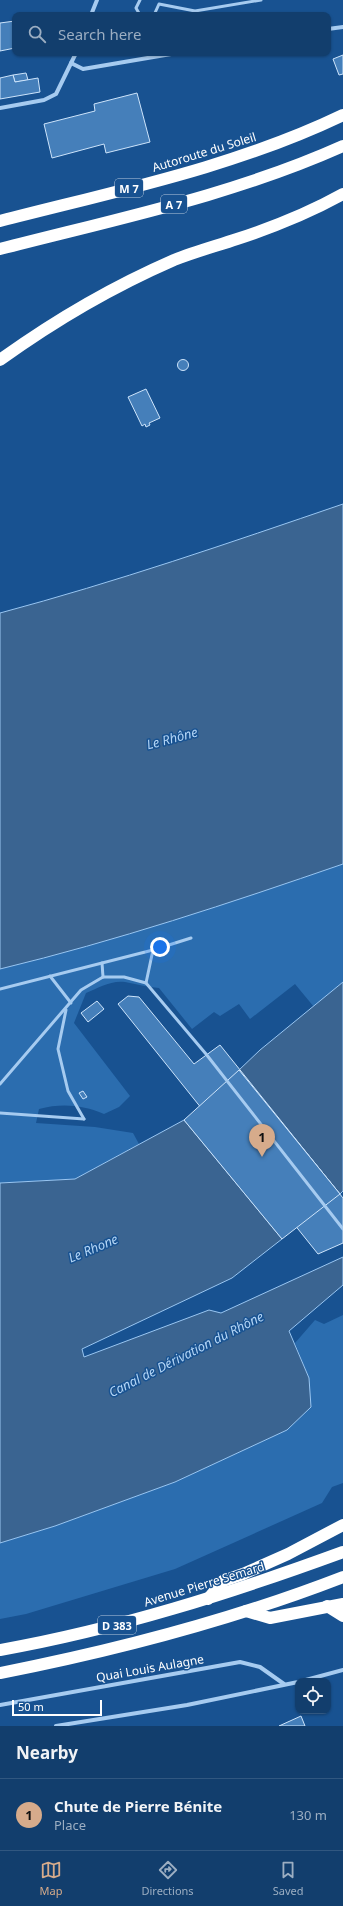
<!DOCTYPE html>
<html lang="en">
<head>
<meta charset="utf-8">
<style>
  body { margin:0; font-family:"Noto Sans",sans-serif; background:#1f4975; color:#f1f3f6 }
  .controls { position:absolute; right:12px; bottom:12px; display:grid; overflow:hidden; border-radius:8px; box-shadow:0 1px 3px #0004 }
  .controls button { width:36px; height:36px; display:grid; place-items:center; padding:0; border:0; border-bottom:1px solid #315780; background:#123e6d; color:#f1f3f6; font:20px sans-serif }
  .scale { position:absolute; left:12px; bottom:10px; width:90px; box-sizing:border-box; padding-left:4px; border:2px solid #fff; border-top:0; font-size:11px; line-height:14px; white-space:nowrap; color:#fff; -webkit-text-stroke:3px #185291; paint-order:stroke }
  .you { position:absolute; left:160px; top:947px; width:14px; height:14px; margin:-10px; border:3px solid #fff; border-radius:50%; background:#1a73e8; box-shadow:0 0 0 6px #1a73e833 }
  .badge { display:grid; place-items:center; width:26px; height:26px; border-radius:50%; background:#d6ab8b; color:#111; font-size:13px; font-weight:700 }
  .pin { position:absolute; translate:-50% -33px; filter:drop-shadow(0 1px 2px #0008) }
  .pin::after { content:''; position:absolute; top:21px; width:14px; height:12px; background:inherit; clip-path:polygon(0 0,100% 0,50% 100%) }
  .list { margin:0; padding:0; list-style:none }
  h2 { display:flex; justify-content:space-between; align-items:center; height:52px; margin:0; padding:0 16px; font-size:17px }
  h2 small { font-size:13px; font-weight:400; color:#9caec2 }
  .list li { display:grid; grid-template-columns:26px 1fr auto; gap:12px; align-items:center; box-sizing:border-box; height:72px; padding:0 16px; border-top:1px solid #315780 }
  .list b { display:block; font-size:15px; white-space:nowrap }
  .list p { margin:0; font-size:13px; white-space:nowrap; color:#9caec2 }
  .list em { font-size:13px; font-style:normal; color:#9caec2 }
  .icon { flex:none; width:22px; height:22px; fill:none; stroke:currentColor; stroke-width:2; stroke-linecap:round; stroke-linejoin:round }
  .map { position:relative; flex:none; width:343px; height:1726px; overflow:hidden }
  .search { position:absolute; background:#123e6d; box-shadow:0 1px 3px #0004; left:12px; right:12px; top:12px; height:44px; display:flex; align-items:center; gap:10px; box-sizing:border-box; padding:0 14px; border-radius:8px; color:#9caec2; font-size:15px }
  .sheet { height:124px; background:#123e6d }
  nav { display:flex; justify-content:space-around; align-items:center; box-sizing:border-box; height:56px; border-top:1px solid #315780; background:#123e6d; font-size:11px; color:#9caec2 }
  nav a { display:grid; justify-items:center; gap:2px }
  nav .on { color:#d6ab8b }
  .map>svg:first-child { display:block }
  .green { fill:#2b6daf }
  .water { fill:#3a6491; stroke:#99c6f2 }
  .building { fill:#457fba; stroke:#cde4fb }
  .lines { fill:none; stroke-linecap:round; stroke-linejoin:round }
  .lane { stroke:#a6cbf0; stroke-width:3 }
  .street { stroke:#a6cbf0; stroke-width:4 }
  .highway { stroke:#fff; stroke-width:12 }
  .labels { text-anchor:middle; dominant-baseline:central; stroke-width:3; stroke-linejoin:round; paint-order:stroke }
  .shield { fill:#185291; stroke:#bacbde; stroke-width:1 }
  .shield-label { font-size:11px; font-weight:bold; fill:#fff }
  .street-label { font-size:12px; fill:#fff; stroke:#185291 }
  .water-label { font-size:13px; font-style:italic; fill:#b3d5f6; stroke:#185291 }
</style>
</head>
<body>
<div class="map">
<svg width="343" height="1726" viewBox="0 0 343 1726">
  <rect width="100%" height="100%" fill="#185291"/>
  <g class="green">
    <path d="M343 864V982L341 986 314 1007 295 984 250 1019 239 1004 220 1016 214 1012 192 1029 159 988C147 987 137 984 125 982 111 980 98 988 86 993L74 1023 130 1096 119 1107 104 1114C83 1105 62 1103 39 1109L36 1123 95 1127 133 1133 139 1144 75 1179 0 1183V969C116 941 230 903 343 864Z"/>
    <polygon points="343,1315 343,1483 332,1487 322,1503 175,1569 26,1614 0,1619 0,1543 55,1526 175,1482 287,1430 309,1378 295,1343 315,1320 324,1324"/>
  </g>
  <g class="water">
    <path d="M343 504V864C230 903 116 941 0 969V613C116 582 229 543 343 504Z"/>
    <polygon points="343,982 343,1191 340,1194 239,1070 260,1050"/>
    <polygon points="184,1120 282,1239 232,1278 82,1349 84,1357 209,1310 221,1313 343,1257 343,1285 289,1331 309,1378 311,1407 287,1430 175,1482 55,1526 0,1543 0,1183 75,1179"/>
  </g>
  <g class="building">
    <polygon points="15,21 15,48 0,51 0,23"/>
    <polygon points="343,55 343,74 339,75 333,59"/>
    <polygon points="26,73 28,80 15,82 13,75"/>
    <polygon points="13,75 15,82 38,78 40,92 0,99 0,78"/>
    <polygon points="137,93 150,142 106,153 104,144 52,158 44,124 95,111 94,104"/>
    <circle cx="183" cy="365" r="5.5"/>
    <polygon points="146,389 160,418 149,423 150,425 146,427 145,424 142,426 128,397"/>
    <polygon points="128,996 139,997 194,1064 220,1045 343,1198 343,1243 318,1254 118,1004"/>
    <polygon points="97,1001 104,1009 88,1022 81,1013"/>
    <polygon points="239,1070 340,1194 282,1239 184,1120"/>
    <polygon points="83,1091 87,1097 83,1099 79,1093"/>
    <polygon points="301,1716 305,1726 279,1726"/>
  </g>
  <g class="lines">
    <g class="lane">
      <polyline points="140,15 136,8 140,0"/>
      <polyline points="154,15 159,4 195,11 261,0"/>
      <polyline points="102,963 103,977"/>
      <polyline points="50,976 71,1003"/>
      <polyline points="146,983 153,950"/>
      <polyline points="0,989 153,950 191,938"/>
      <polyline points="66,1010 58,1049 68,1091 84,1119"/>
      <polyline points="0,1084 81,990 103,977 124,977 146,983 206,1054 343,1229"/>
      <polyline points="0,1113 84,1119"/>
    </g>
    <g class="street">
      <polyline points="91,15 97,0"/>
      <polyline points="328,29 343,27"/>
      <polyline points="71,63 83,69 177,53"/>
      <polyline points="0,108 44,100 56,94 76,53"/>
      <polyline points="302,1681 343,1670"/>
      <polyline points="0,1705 240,1662 260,1667 284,1684"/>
      <polyline points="56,1726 187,1705 298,1682"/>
    </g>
    <g class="highway">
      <path d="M0 221C116 191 235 167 343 115"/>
      <path d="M0 249C116 219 234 195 343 146"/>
      <path d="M0 360C54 321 112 287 174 260 194 252 216 246 237 239 274 227 309 213 343 194"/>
      <polyline points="208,1599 223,1581 243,1574 288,1554 343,1525"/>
      <polyline points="327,1606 343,1616"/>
      <polyline points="246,1611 270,1618 343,1604"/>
      <path d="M0 1650C118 1629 231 1593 343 1552"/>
      <path d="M0 1673C117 1650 232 1620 343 1577"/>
    </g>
  </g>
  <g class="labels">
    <g class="shield">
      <rect x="115" y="179" width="28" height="18" rx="3"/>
      <rect x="161" y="195" width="26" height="18" rx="3"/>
      <rect x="98" y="1616" width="38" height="18" rx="3"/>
    </g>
    <g class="shield-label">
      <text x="129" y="188">M 7</text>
      <text x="174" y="204">A 7</text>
      <text x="117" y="1625">D 383</text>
    </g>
    <g class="street-label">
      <text transform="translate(204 152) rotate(-17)">Autoroute du Soleil</text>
      <text transform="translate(204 1584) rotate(-17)">Avenue Pierre Semard</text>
      <text transform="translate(150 1668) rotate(-10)">Quai Louis Aulagne</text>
    </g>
    <g class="water-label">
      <text transform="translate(172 738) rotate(-15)">Le Rhône</text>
      <text transform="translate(93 1248) rotate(-23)">Le Rhone</text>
      <text transform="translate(186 1354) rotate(-27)">Canal de Dérivation du Rhône</text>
    </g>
  </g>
</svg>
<div class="controls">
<button><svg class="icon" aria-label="locate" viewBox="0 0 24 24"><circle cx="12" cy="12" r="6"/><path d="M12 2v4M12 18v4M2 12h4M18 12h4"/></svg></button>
</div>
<div class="scale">50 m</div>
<div class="you"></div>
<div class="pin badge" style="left:262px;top:1157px">1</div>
<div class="search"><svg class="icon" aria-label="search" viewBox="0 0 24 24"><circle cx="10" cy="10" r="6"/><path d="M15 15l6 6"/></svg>Search here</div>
</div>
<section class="sheet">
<h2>Nearby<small></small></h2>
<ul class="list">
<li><span class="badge">1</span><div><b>Chute de Pierre Bénite</b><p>Place</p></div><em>130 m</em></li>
</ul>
</section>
<nav>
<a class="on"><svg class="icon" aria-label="map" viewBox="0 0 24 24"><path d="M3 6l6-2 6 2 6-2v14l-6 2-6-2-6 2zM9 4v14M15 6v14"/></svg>Map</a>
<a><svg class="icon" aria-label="directions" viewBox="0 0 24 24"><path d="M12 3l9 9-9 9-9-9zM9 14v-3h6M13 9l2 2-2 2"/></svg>Directions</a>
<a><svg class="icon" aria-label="saved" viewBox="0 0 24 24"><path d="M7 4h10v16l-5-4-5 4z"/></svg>Saved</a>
</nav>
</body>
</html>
